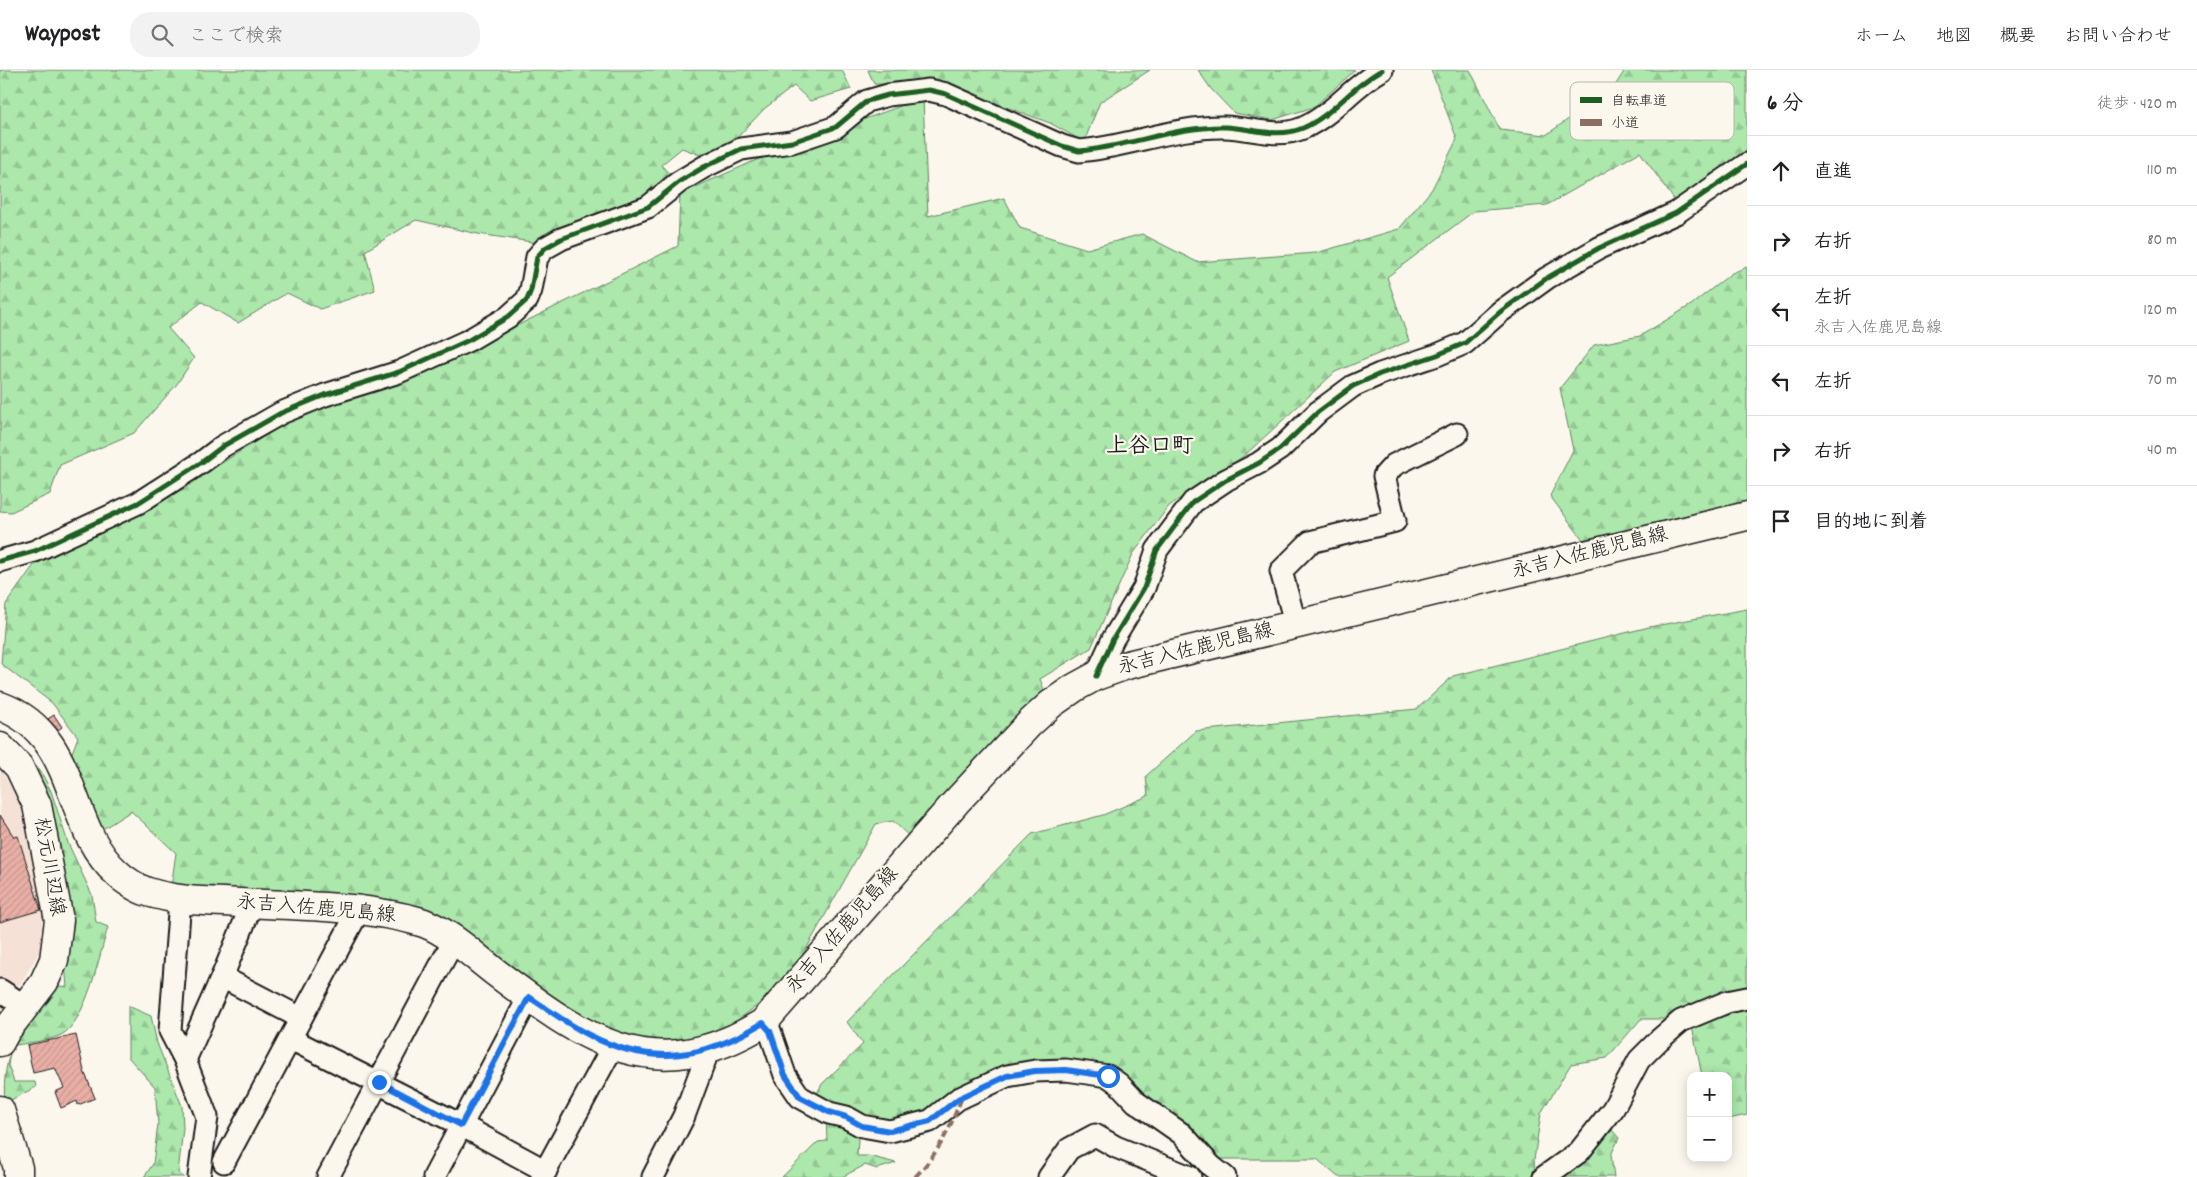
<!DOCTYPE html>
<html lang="ja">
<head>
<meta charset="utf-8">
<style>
  body { margin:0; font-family:Dekko,"Klee One",sans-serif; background:#f2f2f2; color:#202124 }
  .controls { position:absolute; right:15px; bottom:15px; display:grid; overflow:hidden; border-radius:10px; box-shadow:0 2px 12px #0003 }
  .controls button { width:45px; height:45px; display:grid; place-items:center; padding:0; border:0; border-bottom:1px solid #e0e0e0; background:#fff; color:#202124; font:25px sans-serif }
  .stop { position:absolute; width:15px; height:15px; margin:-11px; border:4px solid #1a73e8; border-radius:50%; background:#fff }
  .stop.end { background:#1a73e8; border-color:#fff; box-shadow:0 1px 5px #0008 }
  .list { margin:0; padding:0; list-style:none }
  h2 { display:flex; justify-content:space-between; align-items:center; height:65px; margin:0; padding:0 20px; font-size:21px }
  h2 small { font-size:16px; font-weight:400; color:#757577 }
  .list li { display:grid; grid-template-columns:32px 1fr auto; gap:15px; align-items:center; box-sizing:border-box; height:70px; padding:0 20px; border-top:1px solid #e0e0e0 }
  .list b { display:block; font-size:19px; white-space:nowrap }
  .list p { margin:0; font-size:16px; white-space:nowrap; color:#757577 }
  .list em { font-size:16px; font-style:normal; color:#757577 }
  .icon { flex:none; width:28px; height:28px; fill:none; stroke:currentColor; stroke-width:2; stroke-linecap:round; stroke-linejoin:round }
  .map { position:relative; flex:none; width:1747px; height:1107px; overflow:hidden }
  header { display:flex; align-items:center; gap:30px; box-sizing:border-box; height:70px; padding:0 25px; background:#fff; border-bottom:1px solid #e0e0e0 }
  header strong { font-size:24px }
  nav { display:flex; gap:28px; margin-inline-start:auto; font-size:18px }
  .search { width:350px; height:45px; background:#f2f2f2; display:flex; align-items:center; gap:12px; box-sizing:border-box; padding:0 18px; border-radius:20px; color:#757577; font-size:19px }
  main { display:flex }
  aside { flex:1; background:#fff }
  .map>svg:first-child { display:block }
  .built { fill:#f6e1d7 }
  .forest { fill:url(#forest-firs); stroke:#648264 }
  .building { fill:url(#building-hatch); stroke:#1c1c1c }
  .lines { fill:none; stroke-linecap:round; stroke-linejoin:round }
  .minor-casing { stroke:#1c1c1c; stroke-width:25 }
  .major-casing { stroke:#1c1c1c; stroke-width:31 }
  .minor { stroke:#fbf7ec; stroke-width:21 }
  .major { stroke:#fbf7ec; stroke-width:28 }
  .quiet { stroke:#8d6e63; stroke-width:4; stroke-dasharray:8 4; stroke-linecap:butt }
  .cycleway-casing { stroke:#fbf7ec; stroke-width:8 }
  .cycleway { stroke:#1b5e20; stroke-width:5 }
  .route { stroke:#1a73e8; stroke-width:6 }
  .labels { text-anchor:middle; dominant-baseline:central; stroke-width:4.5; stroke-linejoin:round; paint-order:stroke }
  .street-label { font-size:20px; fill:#1c1c1c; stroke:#fbf7ec }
  .quarter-label { font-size:22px; font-weight:bold; fill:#1c1c1c; stroke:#fbf7ec }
  .key { fill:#fbf7ec; stroke:#b8b5ae; stroke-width:1 }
  .key-label { font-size:14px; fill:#1c1c1c }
</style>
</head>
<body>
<header>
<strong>Waypost</strong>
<div class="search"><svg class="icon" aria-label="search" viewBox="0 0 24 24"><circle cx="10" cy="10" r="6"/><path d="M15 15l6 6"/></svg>ここで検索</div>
<nav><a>ホーム</a><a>地図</a><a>概要</a><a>お問い合わせ</a></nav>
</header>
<main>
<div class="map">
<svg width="1747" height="1107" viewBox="0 0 1747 1107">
  <defs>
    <pattern id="forest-firs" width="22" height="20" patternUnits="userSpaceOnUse" patternTransform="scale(1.25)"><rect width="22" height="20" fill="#ace7ac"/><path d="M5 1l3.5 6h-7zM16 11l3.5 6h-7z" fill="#93c693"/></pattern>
    <pattern id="building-hatch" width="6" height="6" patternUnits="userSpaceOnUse" patternTransform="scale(1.25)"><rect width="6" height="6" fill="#e9afa6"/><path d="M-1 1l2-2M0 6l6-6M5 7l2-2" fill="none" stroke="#c7968e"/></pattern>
  </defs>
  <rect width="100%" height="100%" fill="#fbf7ec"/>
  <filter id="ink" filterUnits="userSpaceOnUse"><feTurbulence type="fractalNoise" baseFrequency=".02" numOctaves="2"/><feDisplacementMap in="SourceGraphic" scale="10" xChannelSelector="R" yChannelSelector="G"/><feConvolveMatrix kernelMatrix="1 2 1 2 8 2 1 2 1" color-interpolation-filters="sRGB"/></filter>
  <g filter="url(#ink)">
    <polygon class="built" points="0,698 27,745 44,828 40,881 0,948"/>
    <g class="forest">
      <polygon points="0,0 842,0 851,19 810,31 794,16 764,39 734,71 700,85 682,78 661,95 676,111 639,136 539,173 478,164 416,150 365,181 375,220 320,239 287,223 238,253 202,232 168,258 194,288 177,314 134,363 60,395 50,424 11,442 0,441"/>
      <polygon points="868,0 1150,0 1100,32 1084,72 1050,53 948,16 874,14"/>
      <polygon points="1198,0 1355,0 1314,37 1272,50 1234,43 1211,19"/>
      <polygon points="1431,0 1470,0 1500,60 1546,65 1615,16 1625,0 1747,0 1747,83 1675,131 1640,82 1547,135 1474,141 1387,207 1409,271 1335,302 1244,386 1169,436 1133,484 1091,578 1040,609 1046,625 912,769 893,751 876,754 800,890 801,903 731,955 686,970 632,969 592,958 432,848 171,817 176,783 131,741 95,764 65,701 78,667 52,633 1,594 6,534 34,495 145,442 308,338 399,314 678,176 680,124 779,80 923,28 928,146 1004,128 1020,158 1087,179 1142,164 1197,192 1316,183 1399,159 1432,119 1457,69"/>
      <polygon points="1747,197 1747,438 1587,475 1550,426 1573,380 1560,318 1594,275 1640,266 1691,235 1732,203"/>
      <polygon points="1747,539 1747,922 1672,949 1641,949 1607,988 1571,994 1541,1043 1534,1090 1535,1104 1533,1107 1338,1107 1317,1089 1217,1089 1174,1049 1124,1008 1031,994 926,1046 888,1054 815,1027 822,1014 863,974 847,952 1032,764 1103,745 1148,726 1146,706 1196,661 1417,639 1453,606 1649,557"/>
      <path d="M11 667 41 702 51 721 68 773 92 825 96 852 108 857C100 883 86 953 61 965 49 971 25 973 11 976L8 995 14 1012H35L36 1017 5 1033C0 982 24 951 52 915L67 917 64 883 8 672Z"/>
      <polygon points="128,936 151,946 157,973 182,1036 183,1058 178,1103 184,1107 144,1107 153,1094 158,1054 155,1017 128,987"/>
      <polygon points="1747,939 1747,1045 1728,1049 1728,1006 1702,1006 1692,956"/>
      <polygon points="826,1047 853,1056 858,1069 857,1086 868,1086 896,1093 877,1099 865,1095 842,1107 782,1107 818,1072 827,1071"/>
      <polygon points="1612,1060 1619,1068 1611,1085 1614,1107 1563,1107 1587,1090"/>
    </g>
    <g class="building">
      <polygon points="54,645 62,657 58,660 48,649"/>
      <polygon points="0,745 14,767 18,766 41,840 0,852"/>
      <polygon points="76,965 84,1001 95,1028 78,1035 77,1031 61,1038 55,1022 64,1018 55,998 33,1003 27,975"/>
    </g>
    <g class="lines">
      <defs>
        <g id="minor">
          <path d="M0 491 35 481 138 433 202 392 223 376 281 343 325 325 399 302 469 270 508 247 527 230 531 220 537 187 545 178 561 169 648 137 679 112 704 97 741 79 792 72 836 57 867 31 888 25 929 20 946 24 1062 76 1079 81C1128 77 1175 56 1225 57 1252 58 1277 69 1303 58 1333 45 1353 15 1382 0"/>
          <polyline points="1296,556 1281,501 1310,472 1395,451 1384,406 1394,395 1457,364"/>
          <polyline points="1096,606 1113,569 1144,518 1157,480 1193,432 1226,410 1259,393 1280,379 1318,342 1353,316 1380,304 1437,285 1465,273 1500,242 1547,208 1599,178 1676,143 1747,94"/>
          <polyline points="180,830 170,961 185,990 207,1047 199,1107"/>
          <polyline points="222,907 301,948"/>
          <polyline points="0,920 26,937"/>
          <polyline points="763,953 770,961 785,1005 800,1027 829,1043 846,1047 862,1056 890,1061 930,1051 958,1029 1007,1006 1035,1001 1066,1000 1108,1006 1119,1014 1136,1032 1182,1064 1211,1096 1225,1107"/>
          <polyline points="291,969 461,1055 546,1101"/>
          <polyline points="185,990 222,907 252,834"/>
          <polyline points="224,1092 359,840"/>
          <polyline points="328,1107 454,870"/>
          <polyline points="434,1107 529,927"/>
          <polyline points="542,1107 613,976"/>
          <polyline points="653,1107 684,1046 709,979"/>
          <polyline points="1049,1107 1069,1079 1095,1065 1116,1077 1190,1107"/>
          <polyline points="1544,1107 1579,1082 1613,1039 1639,990 1659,970 1681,951 1727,932 1747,928"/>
        </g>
        <g id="major">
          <path d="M0 636C80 665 64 756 117 803 124 810 138 819 148 822 173 830 198 831 224 832 270 835 316 835 361 840 382 843 404 846 424 853 450 863 473 885 495 902 585 970 654 1020 763 953L956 732 1030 653 1051 634 1074 618 1096 606 1127 595 1747 446"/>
          <polyline points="0,677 19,697 37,735 59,850 54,890 44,912 6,961 0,972"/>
          <polyline points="0,1040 18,1098 18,1107"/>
        </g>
      </defs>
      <use href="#minor" class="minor-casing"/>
      <use href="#major" class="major-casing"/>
      <use href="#minor" class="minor"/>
      <use href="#major" class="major"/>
      <path class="quiet" d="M915 1107C940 1081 949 1060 962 1027"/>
      <defs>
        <g id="cycleway">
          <path d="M0 491 35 481 138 433 202 392 223 376 281 343 325 325 399 302 469 270 508 247 527 230 531 220 537 187 545 178 561 169 648 137 679 112 704 97 741 79 792 72 836 57 867 31 888 25 929 20 946 24 1062 76 1079 81C1128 77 1175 56 1225 57 1252 58 1277 69 1303 58 1333 45 1353 15 1382 0"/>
          <polyline points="1096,606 1113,569 1144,518 1157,480 1193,432 1226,410 1259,393 1280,379 1318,342 1353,316 1380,304 1437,285 1465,273 1500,242 1547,208 1599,178 1676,143 1747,94"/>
        </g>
      </defs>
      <use href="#cycleway" class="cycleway-casing"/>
      <use href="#cycleway" class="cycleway"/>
    </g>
  </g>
  <g class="lines" filter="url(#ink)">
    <path class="route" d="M379 1012 461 1055 529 927C549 940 570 956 591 966 653 997 706 988 763 953L770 961 785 1005 800 1027 829 1042 846 1047 862 1056 890 1061 930 1051 958 1029 1007 1006 1035 1001 1066 1000 1108 1006"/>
  </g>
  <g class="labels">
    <g class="street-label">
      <text transform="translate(1590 484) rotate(-14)">永吉入佐鹿児島線</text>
      <text transform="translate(1196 580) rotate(-14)">永吉入佐鹿児島線</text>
      <text transform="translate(48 797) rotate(80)">松元川辺線</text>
      <text transform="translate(316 840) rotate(5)">永吉入佐鹿児島線</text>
      <text transform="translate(843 861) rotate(-49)">永吉入佐鹿児島線</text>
    </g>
    <g class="quarter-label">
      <text x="1150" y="377">上谷口町</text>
    </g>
  </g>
  <rect x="1570" y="12" width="164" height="58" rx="8" class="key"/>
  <rect x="1580" y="27" width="22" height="6" fill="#1b5e20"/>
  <rect x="1580" y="49" width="22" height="7" fill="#8d6e63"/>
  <g class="key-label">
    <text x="1611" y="35">自転車道</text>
    <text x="1611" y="57">小道</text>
  </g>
</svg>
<div class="controls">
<button>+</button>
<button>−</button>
</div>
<div class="stop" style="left:1108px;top:1006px"></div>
<div class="stop end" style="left:379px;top:1012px"></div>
</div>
<aside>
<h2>6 分<small>徒歩 · 420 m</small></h2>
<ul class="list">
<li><svg class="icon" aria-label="ahead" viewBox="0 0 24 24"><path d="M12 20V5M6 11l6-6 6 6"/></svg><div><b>直進</b></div><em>110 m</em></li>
<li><svg class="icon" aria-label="right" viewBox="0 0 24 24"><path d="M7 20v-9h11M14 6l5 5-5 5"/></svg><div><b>右折</b></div><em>80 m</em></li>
<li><svg class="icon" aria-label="left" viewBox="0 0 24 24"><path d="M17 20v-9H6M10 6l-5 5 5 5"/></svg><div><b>左折</b><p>永吉入佐鹿児島線</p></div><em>120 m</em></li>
<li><svg class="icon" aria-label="left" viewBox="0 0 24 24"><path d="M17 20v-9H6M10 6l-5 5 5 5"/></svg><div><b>左折</b></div><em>70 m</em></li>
<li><svg class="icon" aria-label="right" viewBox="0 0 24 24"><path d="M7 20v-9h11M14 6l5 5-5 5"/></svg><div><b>右折</b></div><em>40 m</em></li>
<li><svg class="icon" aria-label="arrive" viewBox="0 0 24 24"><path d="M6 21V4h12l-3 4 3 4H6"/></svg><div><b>目的地に到着</b></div></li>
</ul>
</aside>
</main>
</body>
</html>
